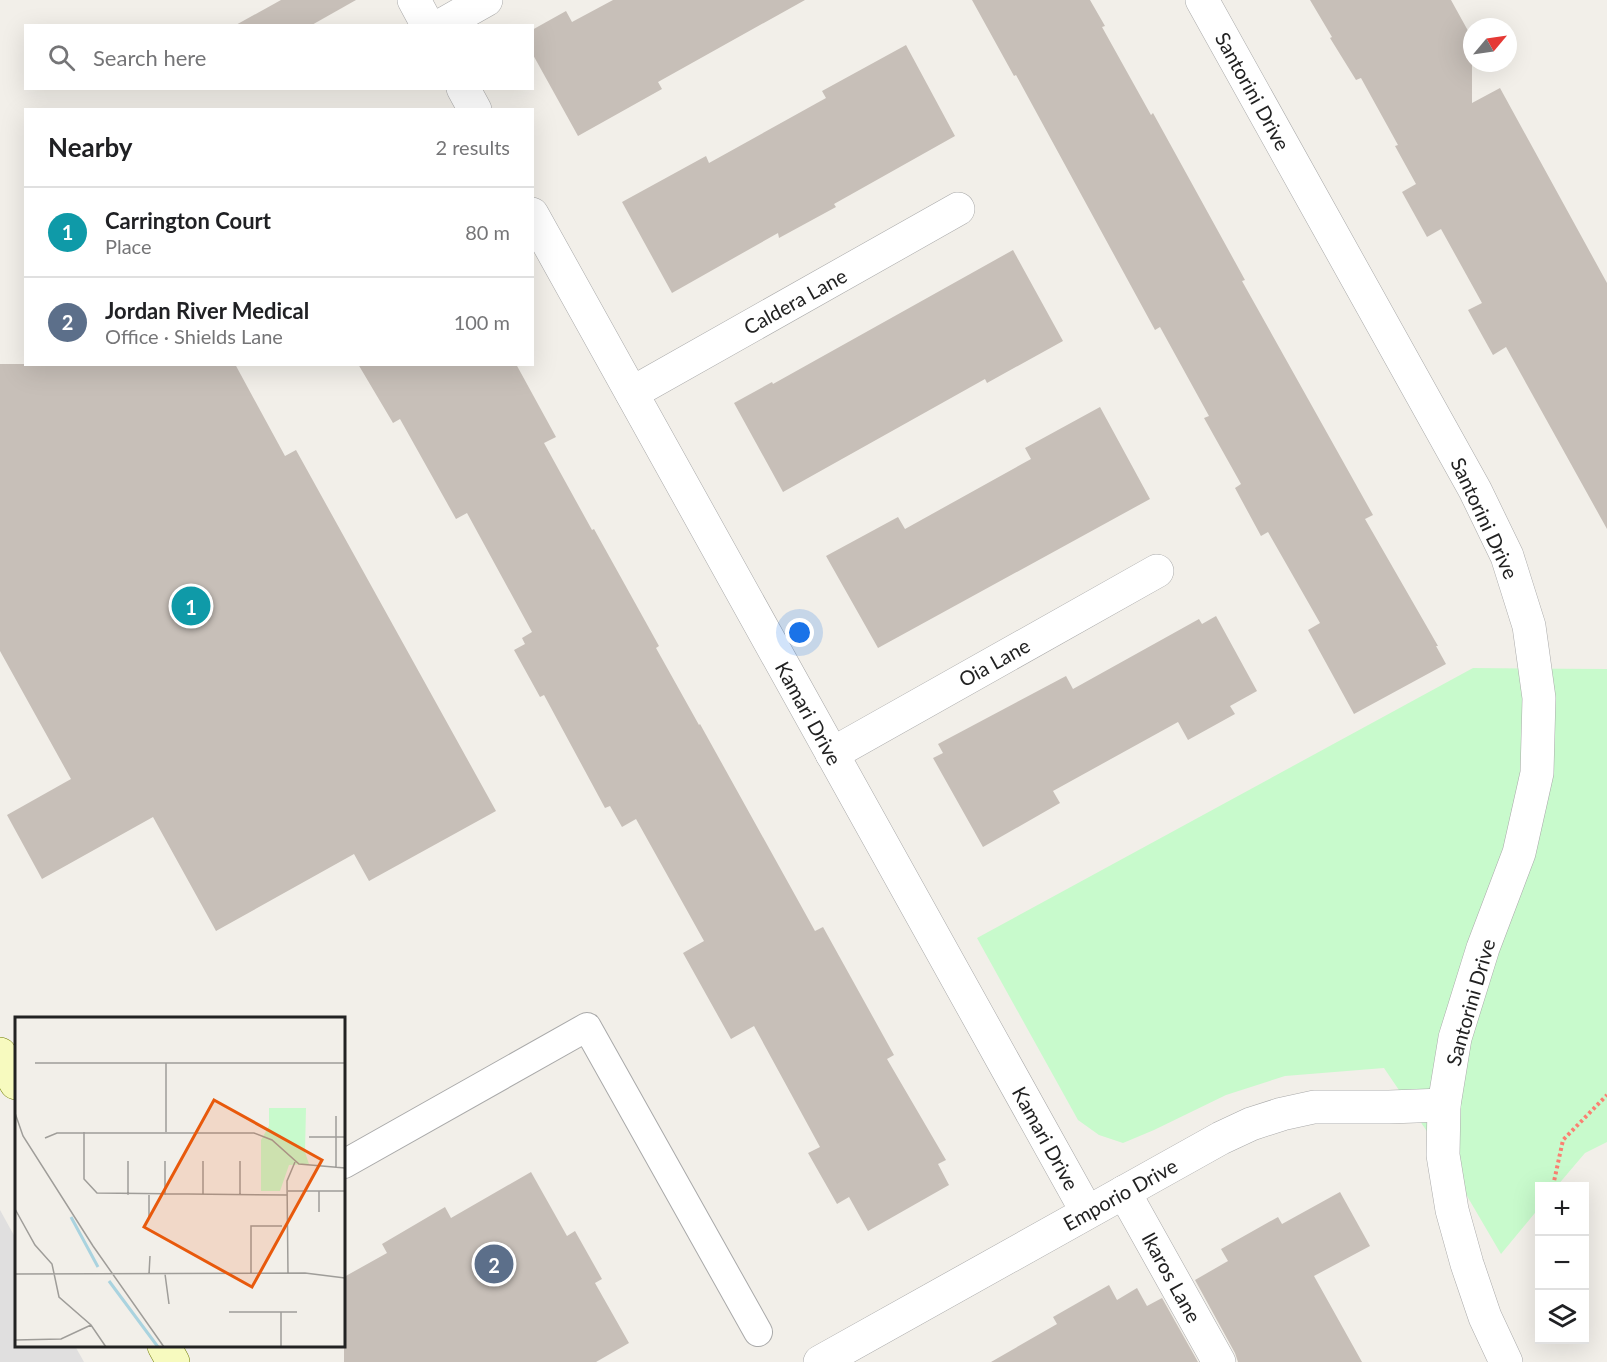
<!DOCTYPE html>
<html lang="en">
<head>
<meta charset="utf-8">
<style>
  body { margin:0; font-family:Lato,sans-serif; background:#f6f6f6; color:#202124 }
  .controls { position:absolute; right:18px; bottom:18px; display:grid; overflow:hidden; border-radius:0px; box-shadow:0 6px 24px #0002 }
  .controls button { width:54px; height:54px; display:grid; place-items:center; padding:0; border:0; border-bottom:2px solid #e0e0e0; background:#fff; color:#202124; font:30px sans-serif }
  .compass { position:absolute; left:1463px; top:18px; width:54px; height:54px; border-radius:50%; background:#fff; box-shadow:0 6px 24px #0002; rotate:61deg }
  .you { position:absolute; left:800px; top:633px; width:21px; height:21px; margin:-15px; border:4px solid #fff; border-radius:50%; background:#1a73e8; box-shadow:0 0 0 9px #1a73e833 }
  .badge { display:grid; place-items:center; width:39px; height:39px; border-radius:50%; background:#111827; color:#fff; font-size:20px; font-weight:700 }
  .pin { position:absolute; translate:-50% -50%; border:3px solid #fff; box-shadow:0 2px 6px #0006 }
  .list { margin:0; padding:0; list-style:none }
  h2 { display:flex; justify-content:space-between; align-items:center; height:78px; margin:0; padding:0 24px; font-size:26px }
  h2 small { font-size:20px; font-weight:400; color:#757577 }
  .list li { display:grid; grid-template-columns:39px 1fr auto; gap:18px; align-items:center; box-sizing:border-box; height:90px; padding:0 24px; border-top:2px solid #e0e0e0 }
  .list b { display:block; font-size:22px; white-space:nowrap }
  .list p { margin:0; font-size:20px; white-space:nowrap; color:#757577 }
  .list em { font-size:20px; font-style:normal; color:#757577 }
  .icon { flex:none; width:33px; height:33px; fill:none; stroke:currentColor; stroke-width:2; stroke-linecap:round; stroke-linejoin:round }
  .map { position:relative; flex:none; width:1607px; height:1362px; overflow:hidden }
  .search { position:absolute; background:#fff; box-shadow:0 6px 24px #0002; left:24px; top:24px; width:510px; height:66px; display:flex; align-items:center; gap:15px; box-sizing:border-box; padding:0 21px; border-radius:0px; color:#757577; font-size:22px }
  .panel { position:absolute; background:#fff; box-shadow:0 6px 24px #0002; left:24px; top:108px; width:510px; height:258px; border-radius:0px }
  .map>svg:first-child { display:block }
  .residential { fill:#e0dfdf }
  .park { fill:#c8facc }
  .building { fill:#c7bfb8 }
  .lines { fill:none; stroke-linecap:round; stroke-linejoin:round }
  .service-casing { stroke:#a9a9a9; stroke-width:30 }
  .minor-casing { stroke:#a9a9a9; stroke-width:34 }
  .secondary-casing { stroke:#707d05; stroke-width:34 }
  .path { stroke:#fa8072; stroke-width:4; stroke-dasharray:3 3; stroke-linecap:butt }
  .service { stroke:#fff; stroke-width:28 }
  .minor { stroke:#fff; stroke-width:33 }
  .secondary { stroke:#f7fabf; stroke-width:33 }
  .labels { text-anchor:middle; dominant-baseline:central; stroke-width:4.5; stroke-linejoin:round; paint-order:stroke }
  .street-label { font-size:20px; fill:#222; stroke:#fff }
  .inset-river { fill:none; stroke:#aad3df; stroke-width:3 }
  .inset-road { fill:none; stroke:#9f9d99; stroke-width:1.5 }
  .view { fill:#e8590c; fill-opacity:0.15; stroke:#e8590c; stroke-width:3 }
  .inset-edge { fill:none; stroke:#222; stroke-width:3 }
</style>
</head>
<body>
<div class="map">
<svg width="1607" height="1362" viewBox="0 0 1607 1362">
  <rect width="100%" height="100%" fill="#f2efe9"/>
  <polygon class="residential" points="0,1210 16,1239 16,1346 75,1346 84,1362 0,1362"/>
  <polygon class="park" points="1473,668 1607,669 1607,1142 1585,1153 1557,1186 1540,1186 1539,1208 1501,1254 1443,1155 1384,1068 1285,1076 1226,1095 1154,1130 1123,1143 1099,1135 1078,1120 977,938"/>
  <g class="building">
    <polygon points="281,0 356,0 310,26 234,26"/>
    <polygon points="613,0 805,0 658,82 662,89 578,136 532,53 532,30 566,11 572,22"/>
    <polygon points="972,0 1090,0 1105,26 1102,27 1151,115 1153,113 1245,280 1242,281 1373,515 1365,519 1438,646 1436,646 1446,664 1354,714 1308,630 1320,623 1268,532 1261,536 1235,488 1241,484 1204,418 1209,416 1160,327 1155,330 1016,75 1014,76"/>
    <polygon points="1310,0 1451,0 1472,38 1472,103 1500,88 1607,283 1607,529 1506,347 1493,355 1468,310 1482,303 1441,229 1427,237 1402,192 1416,184 1395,146 1398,145 1361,78 1356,80 1330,38 1332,37"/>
    <polygon points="906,45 955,136 834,204 836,207 779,238 778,233 672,293 622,202 706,156 709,163 826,98 822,91"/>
    <polygon points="1013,250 1063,341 987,383 985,379 783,492 734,403 772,382 773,384"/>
    <polygon points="0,364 235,364 285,456 296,450 496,811 369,881 354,854 216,931 153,817 42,879 7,815 71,779 0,651"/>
    <polygon points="358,364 516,364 556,437 544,443 592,530 594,529 659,646 656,648 699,725 700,724 815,931 823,927 894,1055 887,1059 946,1160 938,1164 949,1185 868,1231 849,1197 837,1204 808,1153 820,1147 754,1026 731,1039 683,953 704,941 636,819 622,827 610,806 605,808 544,695 540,697 514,650 525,644 522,638 532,632 467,513 456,519 400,419 393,423"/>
    <polygon points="1100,407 1150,499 878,648 826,556 898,517 905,529 1031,459 1025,448"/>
    <polygon points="1216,616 1257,691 1230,706 1235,714 1188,740 1178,722 1053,791 1060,803 983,847 933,758 943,753 938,744 1066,676 1073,689 1199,619 1202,624"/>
    <polygon points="531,1172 567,1236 575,1231 602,1279 595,1283 629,1343 596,1362 344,1362 344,1277 387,1253 382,1244 445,1207 451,1218"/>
    <polygon points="1340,1192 1370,1246 1314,1276 1362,1362 1238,1362 1235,1353 1195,1280 1228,1261 1221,1249 1278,1217 1282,1224"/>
    <polygon points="1109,1285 1117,1300 1137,1288 1147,1306 1162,1298 1198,1362 991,1362 1057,1324 1053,1317"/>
  </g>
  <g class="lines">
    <defs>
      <polyline id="service" points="344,1164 587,1027 758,1332"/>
      <g id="minor">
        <polyline points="414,0 428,26"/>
        <polyline points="1202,0 1475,490 1507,556 1529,626 1539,698 1537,773 1519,853 1483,948 1455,1038 1444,1105 1443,1155 1452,1210 1467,1264 1485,1317 1506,1362"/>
        <polyline points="440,26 486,0"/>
        <polyline points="463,88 475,110"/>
        <polyline points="532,214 1087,1212"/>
        <polyline points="632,393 958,209"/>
        <polyline points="832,754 1157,571"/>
        <polyline points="1124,1192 1219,1362"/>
        <polyline points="820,1362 1221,1138 1251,1124 1282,1114 1314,1107 1389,1107 1444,1105"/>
      </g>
      <g id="secondary">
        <polyline points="0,1054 16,1083"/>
        <polyline points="164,1346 173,1362"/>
      </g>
    </defs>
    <use href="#service" class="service-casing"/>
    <use href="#minor" class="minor-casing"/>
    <use href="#secondary" class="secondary-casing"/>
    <polyline class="path" points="1553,1186 1563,1140 1607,1095"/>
    <use href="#service" class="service"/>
    <use href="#minor" class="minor"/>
    <use href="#secondary" class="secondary"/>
  </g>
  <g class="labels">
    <g class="street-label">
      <text transform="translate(1253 91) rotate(61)">Santorini Drive</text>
      <text transform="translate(795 301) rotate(-29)">Caldera Lane</text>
      <text transform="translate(1485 518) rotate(65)">Santorini Drive</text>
      <text transform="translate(994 662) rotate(-29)">Oia Lane</text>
      <text transform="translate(809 713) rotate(61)">Kamari Drive</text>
      <text transform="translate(1470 1002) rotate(-74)">Santorini Drive</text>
      <text transform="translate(1046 1138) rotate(61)">Kamari Drive</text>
      <text transform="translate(1120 1194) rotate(-29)">Emporio Drive</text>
      <text transform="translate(1172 1277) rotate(61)">Ikaros Lane</text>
    </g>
  </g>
  <g transform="translate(15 1017)">
    <rect width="330" height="330" fill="#f2efe9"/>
    <path d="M254 91H291L290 135 294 147 274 148 265 174H246V123L254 109Z" fill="#c8facc"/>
    <path class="inset-river" d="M56 200 83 250M94 264 143 330"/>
    <path class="inset-road" d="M20 46H330M151 46V115M0 96 8 119 78 229 149 330M321 99V151M69 115V162L82 176 272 178M294 120H330M30 121 42 116H239L257 123 284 147 330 151M113 144V178M150 144V178M188 144V178M225 144V178M273 174H330M304 174V195M134 178V200M0 192 20 228 37 247 44 280 76 308 91 330M236 256V209H267M273 256 272 164 280 145M0 257 290 256 330 261M134 257 135 239M150 257 154 287M214 295H282M266 295V330M0 323 46 322 76 308"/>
    <path class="view" d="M199 83 307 143 237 270 129 210Z"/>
    <rect width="330" height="330" class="inset-edge"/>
  </g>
</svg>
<div class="controls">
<button>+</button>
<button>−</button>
<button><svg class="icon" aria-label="layers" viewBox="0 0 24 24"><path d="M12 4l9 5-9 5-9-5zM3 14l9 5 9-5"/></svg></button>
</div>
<svg class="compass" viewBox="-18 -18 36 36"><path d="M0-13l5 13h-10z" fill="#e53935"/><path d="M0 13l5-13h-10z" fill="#757577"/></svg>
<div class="you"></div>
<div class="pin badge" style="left:191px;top:606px;background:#0f9aa8">1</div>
<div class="pin badge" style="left:494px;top:1264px;background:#5c6f8a">2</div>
<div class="search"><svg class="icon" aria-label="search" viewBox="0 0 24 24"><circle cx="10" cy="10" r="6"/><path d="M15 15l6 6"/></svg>Search here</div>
<section class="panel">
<h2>Nearby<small>2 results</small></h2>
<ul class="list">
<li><span class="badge" style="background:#0f9aa8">1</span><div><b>Carrington Court</b><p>Place</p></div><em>80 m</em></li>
<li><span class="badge" style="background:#5c6f8a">2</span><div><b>Jordan River Medical</b><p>Office · Shields Lane</p></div><em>100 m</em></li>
</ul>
</section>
</div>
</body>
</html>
